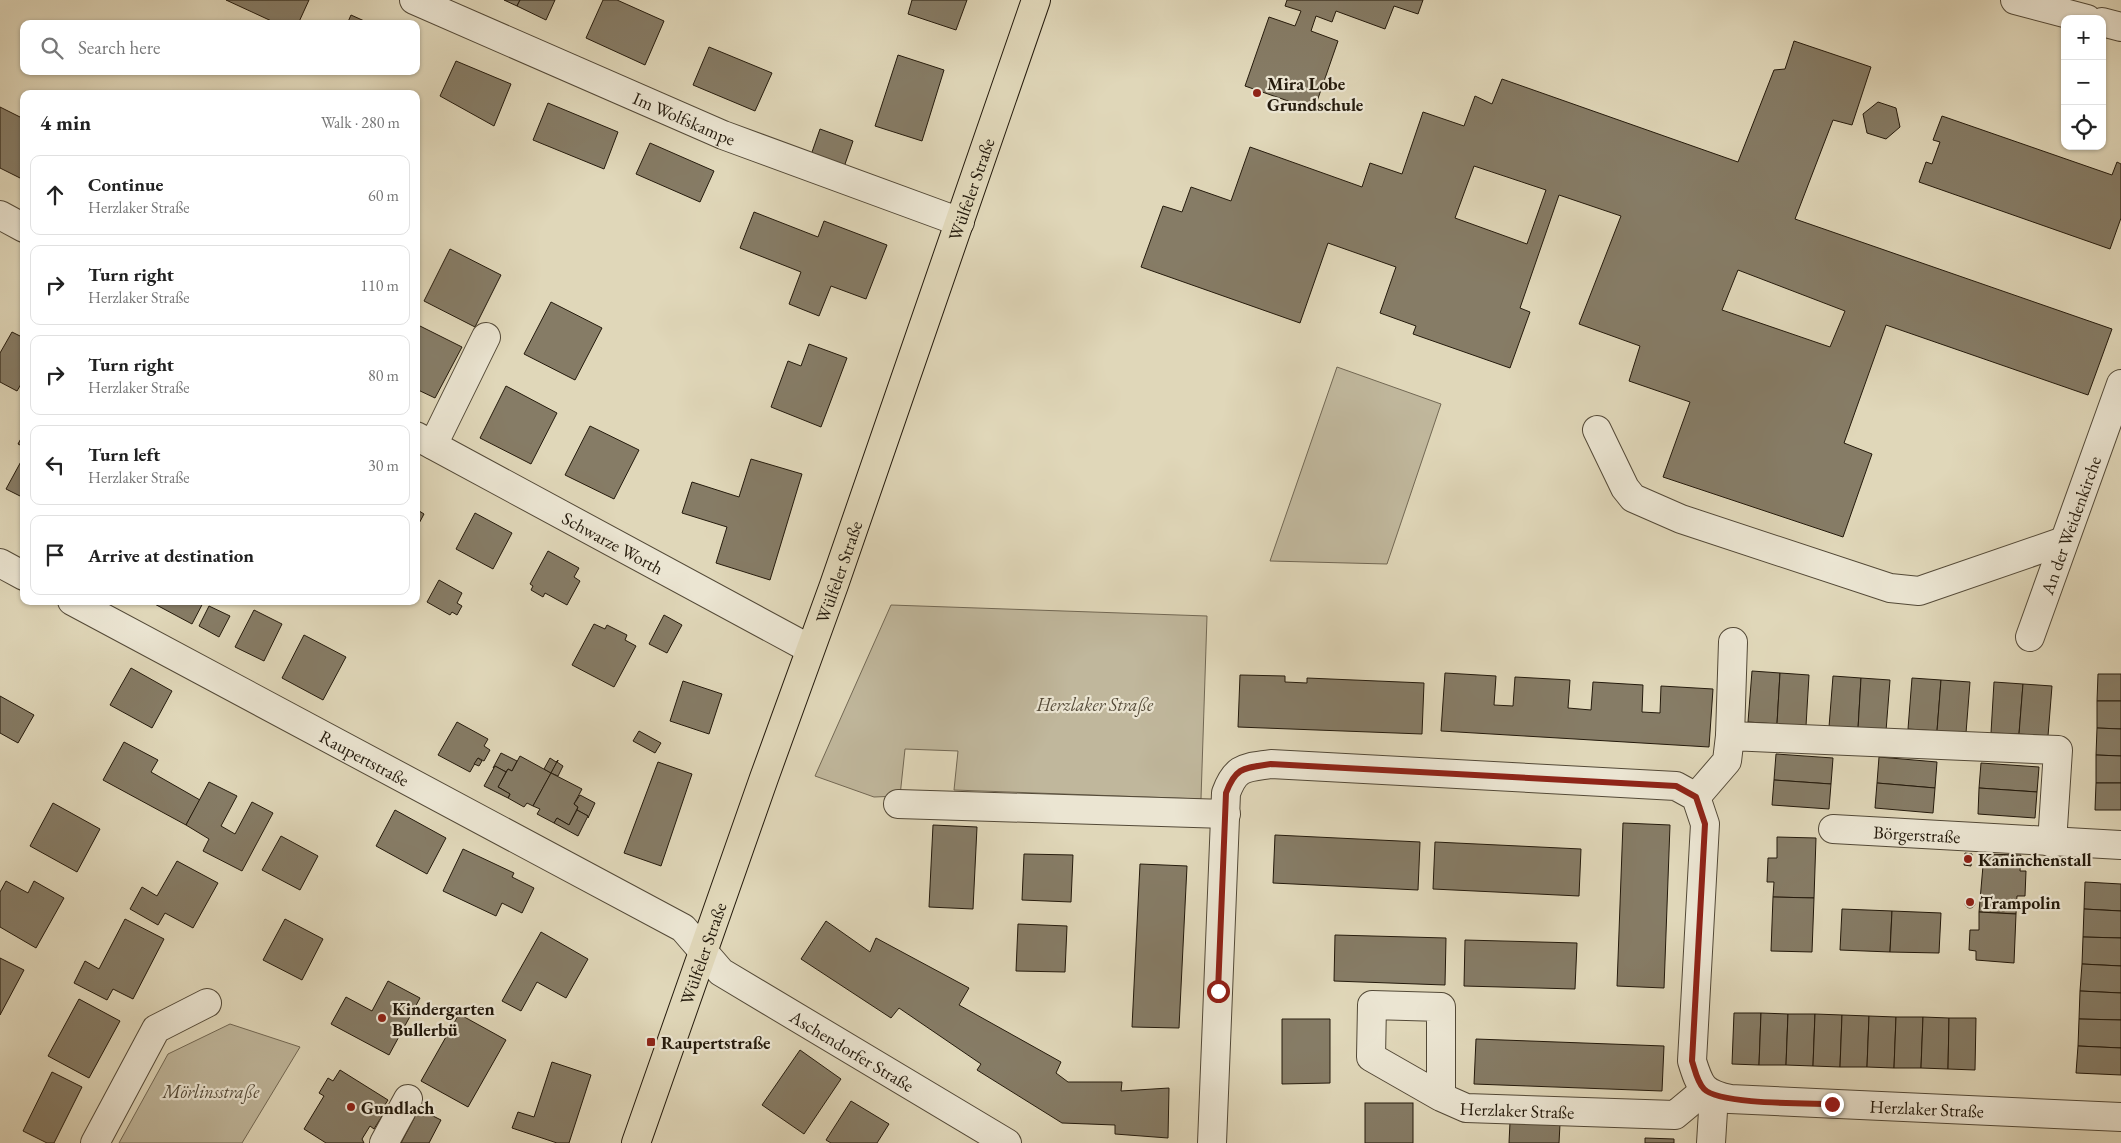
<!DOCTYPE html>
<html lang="en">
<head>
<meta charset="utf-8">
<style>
  body { margin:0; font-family:"EB Garamond",serif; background:#f2f2f2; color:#222 }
  .controls { position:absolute; right:15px; top:15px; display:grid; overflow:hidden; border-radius:10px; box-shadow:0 1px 4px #0004 }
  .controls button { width:45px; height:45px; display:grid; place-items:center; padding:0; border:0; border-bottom:1px solid #e0e0e0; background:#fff; color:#222; font:25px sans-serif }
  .stop { position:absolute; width:15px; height:15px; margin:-11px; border:4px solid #8f2418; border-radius:50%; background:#fff }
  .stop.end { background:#8f2418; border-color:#fff; box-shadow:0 1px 5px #0008 }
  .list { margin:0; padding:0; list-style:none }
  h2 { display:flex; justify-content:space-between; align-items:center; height:65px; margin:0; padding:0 20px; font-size:21px }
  h2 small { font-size:16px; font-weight:400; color:#767676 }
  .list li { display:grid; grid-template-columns:32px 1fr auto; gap:15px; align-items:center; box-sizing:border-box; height:80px; margin:0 10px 10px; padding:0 10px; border:1px solid #e0e0e0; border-radius:10px }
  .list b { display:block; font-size:19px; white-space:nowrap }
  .list p { margin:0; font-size:16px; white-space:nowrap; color:#767676 }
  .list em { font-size:16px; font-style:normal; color:#767676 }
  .icon { flex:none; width:28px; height:28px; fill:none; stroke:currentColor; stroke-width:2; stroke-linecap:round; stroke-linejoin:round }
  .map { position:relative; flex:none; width:2121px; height:1143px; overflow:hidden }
  .search { position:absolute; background:#fff; box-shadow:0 1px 4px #0004; left:20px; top:20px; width:400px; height:55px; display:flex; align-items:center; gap:12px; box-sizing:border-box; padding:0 18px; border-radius:10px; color:#767676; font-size:19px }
  .panel { position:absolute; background:#fff; box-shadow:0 1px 4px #0004; left:20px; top:90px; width:400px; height:515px; border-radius:10px }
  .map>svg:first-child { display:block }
  .green { fill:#c0b79c; stroke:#726854 }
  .building { fill:#867c66; stroke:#241a0c; fill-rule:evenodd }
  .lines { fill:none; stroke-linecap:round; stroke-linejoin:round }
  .minor-casing { stroke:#534937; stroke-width:30 }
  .major-casing { stroke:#241a0c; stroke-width:30 }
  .minor { stroke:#ebe5d2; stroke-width:28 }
  .major { stroke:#e0d7b9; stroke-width:28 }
  .route { stroke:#8f2418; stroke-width:6 }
  .poi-dot { fill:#8f2418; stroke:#ebe5d2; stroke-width:2 }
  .labels { text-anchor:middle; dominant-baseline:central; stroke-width:4.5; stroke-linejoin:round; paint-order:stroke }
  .poi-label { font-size:18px; font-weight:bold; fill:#241a0c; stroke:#ebe5d2; text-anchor:start }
  .street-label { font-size:18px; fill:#241a0c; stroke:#ebe5d2 }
  .park-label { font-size:18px; font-style:italic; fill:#534937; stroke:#ebe5d2 }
</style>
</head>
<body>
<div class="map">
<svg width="2121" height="1143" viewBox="0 0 2121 1143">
  <rect width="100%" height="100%" fill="#e0d7b9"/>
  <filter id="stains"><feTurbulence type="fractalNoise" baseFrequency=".004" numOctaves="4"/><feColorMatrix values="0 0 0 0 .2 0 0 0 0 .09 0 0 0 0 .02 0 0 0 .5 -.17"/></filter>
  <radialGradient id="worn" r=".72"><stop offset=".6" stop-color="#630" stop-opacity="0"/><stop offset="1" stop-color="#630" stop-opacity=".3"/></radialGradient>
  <g class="green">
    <polygon points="1337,367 1441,404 1387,564 1270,561"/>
    <polygon points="891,605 1207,616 1201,799 954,790 958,751 905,749 900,796 874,797 815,776"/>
    <polygon points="230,1024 300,1047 242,1143 119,1143 168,1054"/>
  </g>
  <g class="building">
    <polygon points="226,0 309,0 298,24 278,24"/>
    <polygon points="504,0 520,0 517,6"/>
    <polygon points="520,0 555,0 546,20 517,6"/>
    <polygon points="603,0 617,0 664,21 645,65 586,38"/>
    <polygon points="912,0 967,0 956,30 908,14"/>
    <polygon points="1287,0 1423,0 1418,14 1394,6 1385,29 1336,11 1332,22 1316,16 1311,31 1338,41 1314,110 1245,86 1269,17 1295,26 1301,11 1285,6"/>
    <polygon points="351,15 371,24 347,24"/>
    <path d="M1794 41 1871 67 1852 125 1833 120 1795 219 2112 329 2088 395 1886 325 1844 443 1872 454 1843 537 1663 477 1690 402 1629 381 1640 346 1579 324 1621 216 1559 195 1520 308 1530 312 1510 368 1413 334 1416 326 1380 313 1396 267 1328 243 1300 323 1141 267 1163 206 1182 212 1191 187 1231 201 1250 147 1362 187 1370 163 1402 174 1423 112 1464 126 1475 96 1492 104 1502 79 1738 162 1774 70 1785 69ZM1474 166 1546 190 1527 244 1455 218ZM1738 270 1845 311 1830 347 1722 310Z"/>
    <polygon points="709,47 772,73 755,111 693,85"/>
    <polygon points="898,55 944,70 922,141 875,126"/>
    <polygon points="456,61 511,84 494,126 440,96"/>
    <polygon points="1878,102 1896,108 1900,127 1886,139 1867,133 1863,114"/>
    <polygon points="548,103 618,132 604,169 533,140"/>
    <polygon points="0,107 24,119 22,179 0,168"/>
    <polygon points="1942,116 2112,175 2117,162 2121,164 2121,218 2110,249 1919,182 1926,162 1932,164 1940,142 1933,140"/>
    <polygon points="820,129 853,141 844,167 811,155"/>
    <polygon points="650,143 714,171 700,202 636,174"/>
    <polygon points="754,212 818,237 824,221 887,245 866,299 831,286 819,316 789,304 801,272 740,248"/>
    <polygon points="450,249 501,275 475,327 424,301"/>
    <polygon points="551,302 602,328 575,380 524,354"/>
    <polygon points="416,324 462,347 435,398 416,389"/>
    <polygon points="12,332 24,338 24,379 17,391 0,382 0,353"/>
    <polygon points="809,344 847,358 821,427 771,407 788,361 801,366"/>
    <polygon points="506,386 557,413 531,464 480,438"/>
    <polygon points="590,426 639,450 614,499 565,475"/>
    <polygon points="24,433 24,447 18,444"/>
    <polygon points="24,456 24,498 6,489"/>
    <polygon points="751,459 802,474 770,580 716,563 727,527 682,513 692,482 739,497"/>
    <polygon points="416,509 424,514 416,529"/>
    <polygon points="475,513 512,533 493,569 456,549"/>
    <polygon points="548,551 579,568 574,577 580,581 567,605 545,593 543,597 531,590 533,586 530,584"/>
    <polygon points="439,580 462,593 457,603 462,606 457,615 452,612 450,615 427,602"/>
    <polygon points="149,601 204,601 192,624"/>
    <polygon points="209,606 230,616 219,637 199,626"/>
    <polygon points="254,610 282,624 264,661 235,647"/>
    <polygon points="664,615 682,625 667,653 649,644"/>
    <polygon points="594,624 605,629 607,625 627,635 625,640 636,646 614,687 572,665"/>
    <polygon points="304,635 346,657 323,700 282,678"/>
    <polygon points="131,668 172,691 152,728 110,705"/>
    <polygon points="1752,671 1780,673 1777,724 1748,722"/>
    <polygon points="1445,673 1496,676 1494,705 1513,706 1515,677 1570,680 1568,708 1591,710 1593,682 1643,685 1642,712 1660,713 1661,686 1713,689 1709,747 1441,731"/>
    <polygon points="1780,673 1809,675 1806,726 1777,724"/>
    <polygon points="2098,674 2121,674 2121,701 2097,701"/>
    <polygon points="1240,675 1285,676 1285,682 1307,683 1307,678 1424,683 1422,734 1238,727"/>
    <polygon points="1833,676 1861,678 1858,729 1829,727"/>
    <polygon points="1861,678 1890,680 1886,731 1858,729"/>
    <polygon points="1912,678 1941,680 1937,731 1908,729"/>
    <polygon points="1941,680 1970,682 1966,733 1937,731"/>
    <polygon points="683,681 722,694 709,734 670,721"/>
    <polygon points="1994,682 2023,684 2019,734 1991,733"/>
    <polygon points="2023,684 2052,686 2048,736 2019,734"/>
    <polygon points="0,696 34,715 18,743 0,733"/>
    <polygon points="2097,701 2121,701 2121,729 2097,728"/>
    <polygon points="457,722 488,739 484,746 490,750 484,761 478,758 470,772 438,755"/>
    <polygon points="2097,728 2121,729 2121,756 2096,755"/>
    <polygon points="639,731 661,743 655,753 633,741"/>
    <polygon points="124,742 158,760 151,772 200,800 186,825 103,780"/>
    <polygon points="501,753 517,761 512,771 508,769 506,772 495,766 493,768"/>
    <polygon points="1776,754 1833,758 1831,784 1774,780"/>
    <polygon points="2096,755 2121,756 2121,783 2096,783"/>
    <polygon points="520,756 551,773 533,806 527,803 524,807 508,798 510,794 498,787 508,769 512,771"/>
    <polygon points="1879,757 1937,762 1935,788 1877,783"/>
    <polygon points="478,758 482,761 479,766 474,764"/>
    <polygon points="550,758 556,762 558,760 551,773 544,769"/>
    <polygon points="558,760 557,762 563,766 558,776 551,773"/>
    <polygon points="658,762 692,774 661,866 624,853"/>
    <polygon points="1981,763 2039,767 2037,792 1979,788"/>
    <polygon points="495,766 506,772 498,787 510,794 508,798 484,786"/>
    <polygon points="551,773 582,789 574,804 578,807 569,825 557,818 554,823 537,814 540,809 533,806"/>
    <polygon points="1774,780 1831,784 1829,809 1772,805"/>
    <polygon points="209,782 237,796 221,826 235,834 252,802 273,813 242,871 203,851 209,839 186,825"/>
    <polygon points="1877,783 1935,788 1933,813 1875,808"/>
    <polygon points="2096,783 2121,783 2121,810 2095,810"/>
    <polygon points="1979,788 2037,792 2035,818 1978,814"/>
    <polygon points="580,795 595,803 588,818 588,816 577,810 578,807 574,804"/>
    <polygon points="53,803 100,829 77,872 30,846"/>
    <polygon points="395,810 446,838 427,874 376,846"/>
    <polygon points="577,810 588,816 578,836 554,823 557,818 569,825"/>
    <polygon points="1623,823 1670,825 1664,988 1617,986"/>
    <polygon points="933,825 977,827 973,909 929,907"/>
    <polygon points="1275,835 1420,842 1418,890 1273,883"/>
    <polygon points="281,836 318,856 300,890 262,870"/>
    <polygon points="1777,837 1816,838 1814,898 1773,897 1774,882 1767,882 1768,858 1777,858"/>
    <polygon points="1435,842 1581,849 1579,896 1433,889"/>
    <polygon points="463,849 514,873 512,877 534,888 522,913 502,903 496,916 443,891"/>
    <polygon points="1965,853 1972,854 1971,866 1964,865"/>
    <polygon points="1024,854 1073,855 1071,902 1022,900"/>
    <polygon points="1984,854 2021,855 2020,871 2026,871 2025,896 2017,896 2016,914 1979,912"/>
    <polygon points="177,861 218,883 193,928 165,913 158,925 130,909 142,887 157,896"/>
    <polygon points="1140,864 1187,866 1179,1028 1132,1027"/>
    <polygon points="6,881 28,893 34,881 64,898 36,948 0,927 0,892"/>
    <polygon points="2085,882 2121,884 2121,911 2084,909"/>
    <polygon points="1773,897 1814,898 1812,952 1771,951"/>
    <circle cx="1970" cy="903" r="5"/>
    <polygon points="1842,909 1892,911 1890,952 1840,950"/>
    <polygon points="2084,909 2121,911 2121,938 2083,937"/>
    <polygon points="1892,911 1941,913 1939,953 1890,952"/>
    <polygon points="1979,912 2016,914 2014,963 1976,960 1976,951 1969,950 1970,930 1979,930"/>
    <polygon points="125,919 164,939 133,999 113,989 107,1000 74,983 85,961 99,969"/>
    <polygon points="285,919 323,939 302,980 263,960"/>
    <polygon points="826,921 870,952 876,938 969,988 959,1005 1061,1062 1056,1073 1068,1082 1122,1082 1121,1091 1169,1088 1168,1138 1115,1134 1115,1125 1062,1123 977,1070 981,1064 899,1008 891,1018 801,959"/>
    <polygon points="1018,924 1067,926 1065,972 1016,971"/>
    <polygon points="541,932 588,959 566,998 537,982 521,1011 502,1001"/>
    <polygon points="1335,935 1446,938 1445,985 1334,981"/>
    <polygon points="2083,937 2121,938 2121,966 2082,964"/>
    <polygon points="1465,940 1577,943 1575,989 1464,986"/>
    <polygon points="0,958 24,970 0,1015"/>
    <polygon points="2082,964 2121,966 2121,993 2080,991"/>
    <polygon points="388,981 420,998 389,1055 331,1024 346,997 372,1011"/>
    <polygon points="2080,991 2121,993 2121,1020 2079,1019"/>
    <polygon points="79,999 120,1021 89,1078 48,1056"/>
    <polygon points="1734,1013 1761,1013 1759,1065 1732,1064"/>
    <polygon points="1761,1013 1788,1014 1786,1065 1759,1065"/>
    <polygon points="459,1014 506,1040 468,1107 421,1081"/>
    <polygon points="1788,1014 1815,1014 1813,1066 1786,1065"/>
    <polygon points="1815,1014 1842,1015 1840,1067 1813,1066"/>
    <polygon points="1842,1015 1869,1016 1867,1067 1840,1067"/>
    <polygon points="1869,1016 1896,1017 1894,1068 1867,1067"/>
    <polygon points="1896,1017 1923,1017 1921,1068 1894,1068"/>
    <polygon points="1923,1017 1949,1018 1948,1069 1921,1068"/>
    <polygon points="1949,1018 1976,1018 1975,1070 1948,1069"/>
    <polygon points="1282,1019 1330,1019 1330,1083 1282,1084"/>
    <polygon points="2079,1019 2121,1020 2121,1048 2078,1046"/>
    <polygon points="1476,1039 1664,1046 1662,1091 1474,1084"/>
    <polygon points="2078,1046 2121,1048 2121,1075 2076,1073"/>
    <polygon points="800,1050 841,1079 804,1134 762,1105"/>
    <polygon points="552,1062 591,1075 569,1143 557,1143 512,1128 518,1112 534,1117"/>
    <polygon points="340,1070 388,1100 379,1114 382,1116 374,1129 370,1126 362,1139 364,1143 326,1143 304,1129 324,1096 319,1093 328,1078 333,1081"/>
    <polygon points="52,1072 82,1087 54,1143 47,1143 23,1131"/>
    <polygon points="851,1101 889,1124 877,1143 831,1143 826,1140"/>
    <rect x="1365" y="1103" width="48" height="40"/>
    <polygon points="419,1109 441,1120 429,1143 401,1143"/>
    <polygon points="1510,1122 1560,1124 1559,1143 1509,1143"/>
    <polygon points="1645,1138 1674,1139 1674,1143 1645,1143"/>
  </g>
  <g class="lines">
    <defs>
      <g id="minor">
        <path id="s1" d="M414 0 723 135 960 222"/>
        <polyline points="2015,0 2087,19"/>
        <polyline points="2102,22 2121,27"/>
        <polyline points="0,215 24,228"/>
        <polyline points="1597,430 1625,488 1633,498 1681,519 1890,588 1919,591 2064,541"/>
        <path id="s2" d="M416 436 810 649"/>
        <polyline points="433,445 486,337"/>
        <polyline points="0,563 24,576"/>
        <path id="s3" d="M72 601 683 928 721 972 1007 1143"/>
        <path id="s4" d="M2030 637 2121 384"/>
        <polyline points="1730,736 1733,642"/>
        <polyline points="1696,797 1727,761 1730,736 2058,750 2052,843"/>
        <polyline points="898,804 1226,814"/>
        <path id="s5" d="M1833 829 2121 845"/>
        <path id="s6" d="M1441 1097V1007L1372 1005 1371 1057 1441 1097 1466 1108 1675 1115 1705 1090"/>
        <polyline points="95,1143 156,1029 207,1003"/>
        <polyline points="384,1143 408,1099"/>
        <path id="s7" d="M1212 1143 1226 793C1236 766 1245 768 1271 764L1676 786 1696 797 1705 824 1692 1061C1700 1087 1703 1093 1730 1099L2121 1117"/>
        <polyline points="1711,1143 1714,1095"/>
      </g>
      <g id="major">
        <path id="s8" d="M636 1143 764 778 834 585 1036 0"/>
      </g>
    </defs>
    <use href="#minor" class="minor-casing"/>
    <use href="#major" class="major-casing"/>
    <use href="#minor" class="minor"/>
    <use href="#major" class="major"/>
  </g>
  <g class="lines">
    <path class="route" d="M1218 991 1226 793C1236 766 1245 768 1271 764L1676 786 1696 797 1705 824 1692 1061C1695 1070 1697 1082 1704 1089 1720 1105 1807 1103 1832 1104"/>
  </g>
  <g class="poi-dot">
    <circle cx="1257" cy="93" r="5"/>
    <circle cx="1968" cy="859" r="5"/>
    <circle cx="1970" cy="902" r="5"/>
    <circle cx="382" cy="1018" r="5"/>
    <rect x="646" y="1037" width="10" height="10" rx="2.5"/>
    <circle cx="351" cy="1107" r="5"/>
  </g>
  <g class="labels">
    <g class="poi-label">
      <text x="1267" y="83">Mira Lobe<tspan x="1267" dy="21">Grundschule</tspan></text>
      <text x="1978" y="859">Kaninchenstall</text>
      <text x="1980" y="902">Trampolin</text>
      <text x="392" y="1008">Kindergarten<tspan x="392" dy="21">Bullerbü</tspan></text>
      <text x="661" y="1042">Raupertstraße</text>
      <text x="361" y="1107">Gundlach</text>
    </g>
    <g class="street-label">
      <text stroke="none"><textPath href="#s1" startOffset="295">Im Wolfskampe</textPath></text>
      <text stroke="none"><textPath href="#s8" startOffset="1011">Wülfeler Straße</textPath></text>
      <text stroke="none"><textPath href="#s4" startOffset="119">An der Weidenkirche</textPath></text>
      <text stroke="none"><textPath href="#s2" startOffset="224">Schwarze Worth</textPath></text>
      <text stroke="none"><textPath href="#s8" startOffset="606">Wülfeler Straße</textPath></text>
      <text stroke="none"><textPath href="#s3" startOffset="332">Raupertstraße</textPath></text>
      <text stroke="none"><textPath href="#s5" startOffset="84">Börgerstraße</textPath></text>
      <text stroke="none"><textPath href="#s8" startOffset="201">Wülfeler Straße</textPath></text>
      <text stroke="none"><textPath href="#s3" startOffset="904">Aschendorfer Straße</textPath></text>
      <text stroke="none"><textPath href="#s6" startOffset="370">Herzlaker Straße</textPath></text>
      <text stroke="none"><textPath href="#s7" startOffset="1358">Herzlaker Straße</textPath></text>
    </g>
    <g class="park-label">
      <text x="1095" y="704">Herzlaker Straße</text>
      <text x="211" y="1091">Mörlinsstraße</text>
    </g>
  </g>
  <rect width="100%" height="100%" filter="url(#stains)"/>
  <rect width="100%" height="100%" fill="url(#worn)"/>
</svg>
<div class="controls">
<button>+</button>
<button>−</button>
<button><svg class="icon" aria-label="locate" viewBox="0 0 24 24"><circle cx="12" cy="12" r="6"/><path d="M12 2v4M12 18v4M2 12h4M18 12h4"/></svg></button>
</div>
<div class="stop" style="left:1218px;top:991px"></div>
<div class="stop end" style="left:1832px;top:1104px"></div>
<div class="search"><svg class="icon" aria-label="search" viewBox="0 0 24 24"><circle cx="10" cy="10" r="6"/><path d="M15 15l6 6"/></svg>Search here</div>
<section class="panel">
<h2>4 min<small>Walk · 280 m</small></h2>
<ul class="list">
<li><svg class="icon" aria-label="ahead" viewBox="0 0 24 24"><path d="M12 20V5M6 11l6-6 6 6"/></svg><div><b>Continue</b><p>Herzlaker Straße</p></div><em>60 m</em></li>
<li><svg class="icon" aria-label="right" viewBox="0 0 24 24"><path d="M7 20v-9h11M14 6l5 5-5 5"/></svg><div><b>Turn right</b><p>Herzlaker Straße</p></div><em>110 m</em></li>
<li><svg class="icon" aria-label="right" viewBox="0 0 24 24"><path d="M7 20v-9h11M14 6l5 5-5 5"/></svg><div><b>Turn right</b><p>Herzlaker Straße</p></div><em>80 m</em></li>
<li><svg class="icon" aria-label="left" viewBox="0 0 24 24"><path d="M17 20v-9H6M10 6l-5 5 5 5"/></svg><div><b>Turn left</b><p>Herzlaker Straße</p></div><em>30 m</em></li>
<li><svg class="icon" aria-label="arrive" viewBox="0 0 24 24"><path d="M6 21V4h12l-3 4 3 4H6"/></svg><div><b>Arrive at destination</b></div></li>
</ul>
</section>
</div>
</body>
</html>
